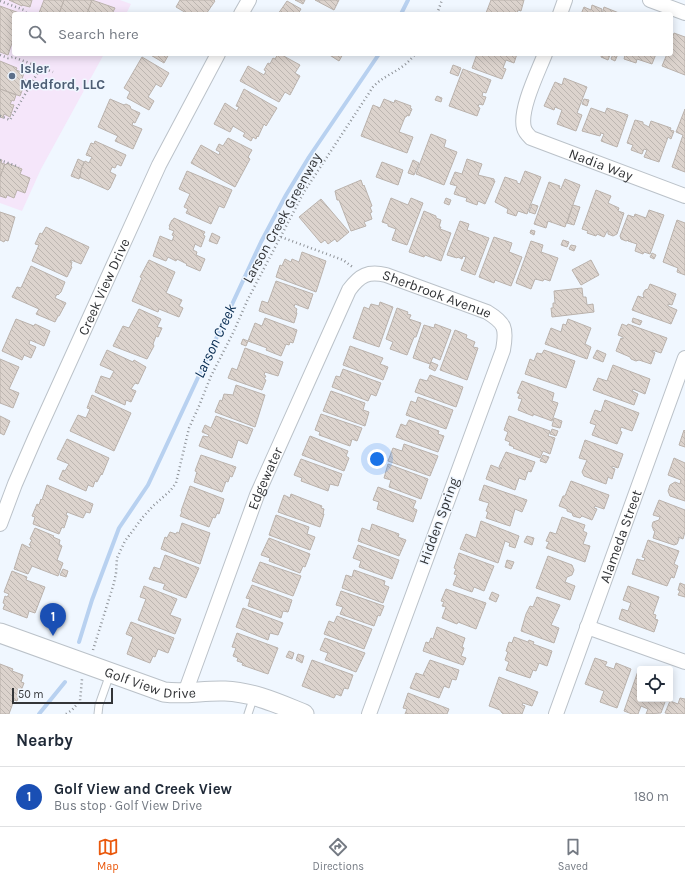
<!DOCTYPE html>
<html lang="en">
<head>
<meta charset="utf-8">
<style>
  body { margin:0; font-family:Karla,sans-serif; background:#f6f6f7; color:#1f2937 }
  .controls { position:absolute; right:12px; bottom:12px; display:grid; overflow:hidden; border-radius:4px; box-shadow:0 2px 10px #0003 }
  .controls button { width:36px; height:36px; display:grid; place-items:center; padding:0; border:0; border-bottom:1px solid #e0e1e3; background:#fff; color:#1f2937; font:20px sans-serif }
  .scale { position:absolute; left:12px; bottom:10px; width:101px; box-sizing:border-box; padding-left:4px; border:2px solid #333538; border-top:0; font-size:11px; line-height:14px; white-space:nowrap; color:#333538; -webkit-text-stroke:3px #f0f7ff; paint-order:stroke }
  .you { position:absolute; left:377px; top:459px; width:14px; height:14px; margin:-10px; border:3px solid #fff; border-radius:50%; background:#1a73e8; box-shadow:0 0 0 6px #1a73e833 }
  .badge { display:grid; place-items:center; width:26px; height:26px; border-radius:50%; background:#ea580c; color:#fff; font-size:13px; font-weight:700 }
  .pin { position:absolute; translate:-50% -33px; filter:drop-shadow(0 1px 2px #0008) }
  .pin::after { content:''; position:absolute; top:21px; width:14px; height:12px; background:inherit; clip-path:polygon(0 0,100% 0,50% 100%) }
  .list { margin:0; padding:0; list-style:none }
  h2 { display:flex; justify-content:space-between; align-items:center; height:52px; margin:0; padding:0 16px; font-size:17px }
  h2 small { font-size:13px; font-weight:400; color:#747a83 }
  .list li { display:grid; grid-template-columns:26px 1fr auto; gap:12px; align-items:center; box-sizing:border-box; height:60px; padding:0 16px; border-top:1px solid #e0e1e3 }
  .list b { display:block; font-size:15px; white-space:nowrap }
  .list p { margin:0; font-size:13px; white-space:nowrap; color:#747a83 }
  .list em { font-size:13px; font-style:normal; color:#747a83 }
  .icon { flex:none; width:22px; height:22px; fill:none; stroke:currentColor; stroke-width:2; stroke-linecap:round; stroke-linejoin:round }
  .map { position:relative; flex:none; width:685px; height:714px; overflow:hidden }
  .search { position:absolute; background:#fff; box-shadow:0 2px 10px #0003; left:12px; right:12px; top:12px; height:44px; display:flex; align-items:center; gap:10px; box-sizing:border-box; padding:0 14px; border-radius:4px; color:#747a83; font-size:15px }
  .sheet { height:112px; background:#fff }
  nav { display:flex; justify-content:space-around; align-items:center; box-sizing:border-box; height:56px; border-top:1px solid #e0e1e3; background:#fff; font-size:11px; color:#747a83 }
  nav a { display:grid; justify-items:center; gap:2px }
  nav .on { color:#ea580c }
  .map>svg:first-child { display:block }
  .commercial { fill:#f5e6fa }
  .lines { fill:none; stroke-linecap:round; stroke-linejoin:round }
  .stream { stroke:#b8d1f0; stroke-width:4 }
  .building { fill:url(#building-back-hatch); stroke:#bab2ac }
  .lane-casing { stroke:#bbc2c9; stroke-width:9 }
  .street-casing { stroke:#bbc2c9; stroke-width:16 }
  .secondary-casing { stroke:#bbc2c9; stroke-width:21 }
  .path { stroke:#8e9297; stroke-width:2.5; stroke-dasharray:1 3; stroke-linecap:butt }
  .lane { stroke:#fff; stroke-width:7 }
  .street { stroke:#fff; stroke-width:14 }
  .secondary { stroke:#fff; stroke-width:19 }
  .service-dot { fill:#5c6f8a; stroke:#f0f7ff; stroke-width:1.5 }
  .labels { text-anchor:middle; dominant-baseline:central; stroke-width:3; stroke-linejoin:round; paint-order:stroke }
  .service-label { font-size:14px; font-weight:bold; fill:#4e5e75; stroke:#f0f7ff; text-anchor:start }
  .street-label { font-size:14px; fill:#333538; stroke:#f0f7ff }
  .water-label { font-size:15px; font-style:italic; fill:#052a50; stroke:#f0f7ff }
</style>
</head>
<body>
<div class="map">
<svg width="685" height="714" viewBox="0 0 685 714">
  <defs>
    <pattern id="building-back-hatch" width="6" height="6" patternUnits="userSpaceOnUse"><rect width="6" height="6" fill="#dcd3cd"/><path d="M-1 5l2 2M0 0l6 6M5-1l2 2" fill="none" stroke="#bdb6b1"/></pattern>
  </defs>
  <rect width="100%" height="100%" fill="#f0f7ff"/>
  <polygon class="commercial" points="0,0 120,0 131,4 126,14 14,14 14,54 104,54 41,169 22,211 0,203"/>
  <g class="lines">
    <g class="stream">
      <polyline points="401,14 408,0"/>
      <polyline points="79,642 92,600 119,528 148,485 261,242 286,195 309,157 379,54"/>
      <polyline points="39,714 65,682"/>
    </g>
  </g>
  <g class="building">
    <polygon points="9,0 32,0 30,7 22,5 22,6"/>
    <polygon points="44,0 64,0 59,14 39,13"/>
    <polygon points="64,0 92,0 87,14 59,14"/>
    <polygon points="92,0 115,8 112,14 87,14"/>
    <polygon points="180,0 214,0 215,1 206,14 188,14 176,7"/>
    <polygon points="295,0 305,0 303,4"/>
    <polygon points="315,0 339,0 334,10"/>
    <polygon points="491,0 524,0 521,11 518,10 517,14 489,14 486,13"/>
    <polygon points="287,1 301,9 298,14 278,14"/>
    <polygon points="592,5 602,9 601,13 602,14 604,7 619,13 618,14 581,14 584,7 591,10"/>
    <polygon points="0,6 22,14 14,14 14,37 8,55 0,52"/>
    <polygon points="674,33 685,37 685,75 662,66 667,54 671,54 671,42"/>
    <polygon points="149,54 169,54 164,63"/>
    <polygon points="278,54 280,54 300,65 295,73 300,76 290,95 285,92 279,102 240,81 248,66 264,75 266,71 264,70 268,63 270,64 273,58 275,59"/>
    <polygon points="328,54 343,54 339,61"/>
    <polygon points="477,54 517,54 514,63 506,60 503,68 506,69 502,79 472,68"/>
    <polygon points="602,54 610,55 608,60 601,57"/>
    <polygon points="613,54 618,54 615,61 611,59"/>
    <polygon points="623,54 656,54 652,64 637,59 636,63 624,59 625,55"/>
    <polygon points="142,57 169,73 161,87 156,84 148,97 154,101 149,110 127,98 130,92 124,88"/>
    <polygon points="0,61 17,68 16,70 24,73 22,79 26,80 20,96 0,89"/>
    <polygon points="453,65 461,68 458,76 450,73"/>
    <polygon points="463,69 491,80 486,93 483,92 482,96 486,97 483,105 479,104 478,107 480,108 477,116 449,106"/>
    <polygon points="564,78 587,87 577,113 582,115 576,131 557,124 562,110 555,107 554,110 544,106 555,82 562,85"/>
    <polygon points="0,89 16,95 14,101 12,100 10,104 14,105 10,117 4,114 3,118 0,117"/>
    <polygon points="244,89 277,108 266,126 264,124 258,137 257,136 256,139 253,137 251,141 243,136 245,133 233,126 230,132 214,124 225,103 237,111 239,107 236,106"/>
    <polygon points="437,96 442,98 441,102 435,100"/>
    <polygon points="110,99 124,105 126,104 130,106 131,109 140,113 135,123 133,122 132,125 142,129 133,149 115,141 118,136 98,127"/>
    <polygon points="384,99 394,103 395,100 411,106 410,108 412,109 409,116 407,115 406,117 405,117 399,132 413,137 407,153 361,136 373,105 380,108"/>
    <polygon points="584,99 589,100 587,106 582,104"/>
    <polygon points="591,108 605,113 607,108 628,115 617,147 601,141 604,134 601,133 600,136 582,131"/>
    <polygon points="685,109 685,172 672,167 683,135 676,132"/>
    <polygon points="635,120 643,122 643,124 649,127 651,121 671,128 670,130 674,131 671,139 668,137 659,162 644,157 647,150 644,149 642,154 631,150 633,145 627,143"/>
    <polygon points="431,134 446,140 444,147 457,152 444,185 416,174"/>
    <polygon points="228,138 252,150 248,157 250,159 235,187 191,163 201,145 219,155 220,152 216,150 219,144 223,146"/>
    <polygon points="95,141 126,155 121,166 117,164 115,168 112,167 110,172 116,175 110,188 108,190 79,177 81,172 80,172 85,161 89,163 92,157 86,155 91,143 94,144"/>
    <polygon points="78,159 84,162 80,172 81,172 79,179 71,176"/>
    <polygon points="467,159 482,164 478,175 494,179 494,181 495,181 485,204 478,201 477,205 466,201 467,198 454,194 457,186 450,184 455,172 462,174"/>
    <polygon points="0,160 2,160 1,163 5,164 0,177"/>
    <polygon points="413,160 419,163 414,175 408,173"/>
    <polygon points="382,162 403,170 398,185 376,177"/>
    <polygon points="7,163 22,169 20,174 30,178 25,193 17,190 14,198 7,195 6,198 0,196 0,177 5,164 6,165"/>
    <polygon points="187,171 232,190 224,208 219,206 211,224 186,213 188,209 184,207 190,194 179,189"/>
    <polygon points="525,171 541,177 527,214 518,211 516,216 507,213 508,209 495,202 505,177 517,181 517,183 520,184"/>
    <polygon points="565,179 580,185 565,227 548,221 546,228 534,224 549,182 560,186 559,188 561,189"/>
    <polygon points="361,180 363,186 364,185 372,206 370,207 372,212 370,213 372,219 364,222 366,226 351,231 339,200 337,200 335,191"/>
    <polygon points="596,190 611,196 608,203 619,208 618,211 624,213 617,234 613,236 608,234 608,231 607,231 604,237 597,234 596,236 587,233 588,231 582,229"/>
    <polygon points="391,198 408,205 411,198 423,203 407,245 392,240 396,229 388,226 388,224 382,222"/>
    <polygon points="446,198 451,200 449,205 444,203"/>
    <polygon points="321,199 349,232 337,242 335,239 328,244 325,240 321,243 299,217"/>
    <polygon points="532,204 538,206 535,214 529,212"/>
    <polygon points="573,205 580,207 574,225 567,223"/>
    <polygon points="649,210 664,215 650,254 644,252 643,254 635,251 637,244 628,241 629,240 626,241 621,239 620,236 628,215 634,217 635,214 646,218"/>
    <polygon points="424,211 436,216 436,218 441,220 439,227 441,227 440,229 451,233 441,261 425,255 424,257 409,252"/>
    <polygon points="0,212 15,217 8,241 5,240 4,242 0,240"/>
    <polygon points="174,218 205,232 203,235 205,236 201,247 195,244 193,250 197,252 196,255 205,259 200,271 186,265 187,264 177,259 176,261 168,257 166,261 153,256 160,236 172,241 174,236 172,235 174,231 169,229 170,227 169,226 172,220 173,220"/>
    <polygon points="677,220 685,223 685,275 677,272 678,268 663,262"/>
    <polygon points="460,221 469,224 467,230 489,238 475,275 461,270 466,257 463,256 462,259 458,257 457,258 447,255"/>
    <polygon points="46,227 89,247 81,264 71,260 70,261 72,262 71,266 72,267 67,277 32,261 39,245 35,244 40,233 42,234"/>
    <polygon points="531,230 535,231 534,235 530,233"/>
    <polygon points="212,233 220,237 217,244 209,241"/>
    <polygon points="494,237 512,243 509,252 522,257 511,286 495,280 494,283 479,277"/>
    <polygon points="563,240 569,242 567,247 561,245"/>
    <polygon points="531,241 543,245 541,252 558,258 550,281 544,279 543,281 535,279 531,289 516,283"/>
    <polygon points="571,245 576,246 574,251 569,249"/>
    <polygon points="302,252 326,261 316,292 276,277 280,265 282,266 285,259 291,262 292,259 299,262"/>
    <polygon points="652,253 656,255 654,259 650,257"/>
    <polygon points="149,260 175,272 166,293 182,300 179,306 183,308 179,317 159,309 158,312 132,301 142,278 140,277"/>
    <polygon points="591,260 599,275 581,285 572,270"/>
    <polygon points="31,266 65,282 61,292 58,295 57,294 55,298 66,303 59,316 58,316 55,322 36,314 39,309 12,297 17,287 21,288"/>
    <polygon points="276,281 313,294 308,309 295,304 294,307 297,309 296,312 297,313 294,323 259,311 262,301 268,303"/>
    <polygon points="650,284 676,294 672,305 668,304 668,306 677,310 671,324 632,310 638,296 644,298 643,294 645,290 648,289"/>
    <polygon points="582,288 583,297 586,297 587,305 593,304 594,312 552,317 551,308 553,308 553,303 555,303 554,291"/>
    <polygon points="380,302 393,307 379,347 353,338 364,307 369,309 371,304 379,306"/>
    <polygon points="397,308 408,312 407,314 411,315 409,319 421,323 416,337 414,337 407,355 390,349 393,342 386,339"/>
    <polygon points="139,309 161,319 157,327 162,328 158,337 156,336 153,344 154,346 147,359 113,346 123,326 129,328"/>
    <polygon points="265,318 297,330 293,343 290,342 289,345 286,344 281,356 266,350 267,348 248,341 255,323 262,326"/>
    <polygon points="633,318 642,321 640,325 632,322"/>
    <polygon points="16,319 34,326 35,324 50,331 44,346 30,340 29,344 36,347 31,358 24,355 22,360 2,351"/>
    <polygon points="568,319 591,328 585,344 591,347 587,359 545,344 551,328 561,332 563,324 566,325"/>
    <polygon points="435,324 451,330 440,360 433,357 430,364 413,358 424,325 434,328"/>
    <polygon points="622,324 627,326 628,324 667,338 661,353 652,350 652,351 655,353 651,364 639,360 636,361 631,359 630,357 616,351 621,338 623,339 623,337 618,335"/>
    <polygon points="455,330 467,335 466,338 475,342 473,347 478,348 467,380 440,370"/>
    <polygon points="243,339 248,341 246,346 241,344"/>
    <polygon points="350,346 383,358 380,364 388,367 383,380 343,365"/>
    <polygon points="245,348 283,362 278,376 265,372 264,375 266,376 264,379 266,380 262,390 228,378 232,368 237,370"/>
    <polygon points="107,350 133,362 134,360 146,367 138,384 135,383 131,389 136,391 131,402 126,400 125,405 95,392 101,376 110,379 114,371 100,365"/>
    <polygon points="544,350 575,361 566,388 525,374 530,359 534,361 537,353 542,354"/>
    <polygon points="597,350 606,354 603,362 593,358"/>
    <polygon points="0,359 19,367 9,389 19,393 13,408 0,403"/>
    <polygon points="431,362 438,365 435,371 429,368"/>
    <polygon points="613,365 650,379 645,394 633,389 632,391 638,394 634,405 593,390 598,378 607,381"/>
    <polygon points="343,369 381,383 376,396 371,394 368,401 332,387 336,376 340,377"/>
    <polygon points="430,375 463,387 456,407 415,392 420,379 427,381"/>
    <polygon points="522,381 554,393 552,401 558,403 552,421 533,414 533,416 518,410 522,399 518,398 520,394 517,393"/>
    <polygon points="236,385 265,395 255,427 215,412 220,400 222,401 224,394 233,395"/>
    <polygon points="331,391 365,403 363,410 369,412 365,426 323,411"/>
    <polygon points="92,395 131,413 114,451 70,431 78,415 86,418 90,409 87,408"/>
    <polygon points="418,397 453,410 446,429 406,415 411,401 416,403"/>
    <polygon points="605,400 639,413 632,431 621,427 620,431 622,432 617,444 592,435 596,425 590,423 595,410 601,412"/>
    <polygon points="321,414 362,428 357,441 352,439 350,446 319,435 320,432 315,430"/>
    <polygon points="0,416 10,421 4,435 0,433"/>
    <polygon points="216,416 253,429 247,444 238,440 232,458 199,446 203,436 208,437 209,435 202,432 205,425 211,428"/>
    <polygon points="509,416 550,431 548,436 555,438 550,454 543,451 540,458 513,448 514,447 509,445 510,442 505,440 508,432 504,430"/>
    <polygon points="554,418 562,421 560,428 552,426"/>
    <polygon points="409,420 439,431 438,434 444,436 438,452 396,437 401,424 406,426"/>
    <polygon points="552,429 558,431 556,436 550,434"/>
    <polygon points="684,430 685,431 685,447 679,445"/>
    <polygon points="310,436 348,451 346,456 349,458 344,471 302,455"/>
    <polygon points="67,439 109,458 102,475 101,474 97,482 95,481 93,487 88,485 86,491 59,479 63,470 65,471 69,464 57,459"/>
    <polygon points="585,440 623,454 618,468 612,466 612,468 615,469 612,479 608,477 606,484 584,476 582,472 587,460 579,458"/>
    <polygon points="404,444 438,456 430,476 388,461 393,448 402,451"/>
    <polygon points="506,452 535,462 531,472 528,471 525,480 519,478 515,490 486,479 491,465 501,469 502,468 499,467"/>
    <polygon points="201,455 236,467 232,477 230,476 228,482 226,481 222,492 194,482 197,472 195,471"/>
    <polygon points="543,455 549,457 546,463 540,461"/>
    <polygon points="674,458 685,463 685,501 670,496 668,491 670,485 675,482 680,484 681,480 668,475"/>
    <polygon points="301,459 342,474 338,486 330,484 328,491 301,481 302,478 294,475"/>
    <polygon points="388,464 428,479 421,499 389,487 391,480 384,478"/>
    <polygon points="571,481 609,495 604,509 595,506 594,508 597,509 592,520 582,516 580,518 573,516 572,513 567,511 567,509 559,506 563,496 565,496"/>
    <polygon points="47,485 93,504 90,513 86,512 83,518 67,512 66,515 68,516 64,528 62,527 59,534 33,524 35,517 32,516 37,504 39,505 41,499 42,500"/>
    <polygon points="484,485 527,500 522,512 515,509 510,526 486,518 488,512 486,511 489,503 479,500"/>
    <polygon points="190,486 224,499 219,514 217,513 215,518 213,517 209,527 180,516 182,512 181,511"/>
    <polygon points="378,487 416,501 413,508 417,510 413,522 377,509 379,502 373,500"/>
    <polygon points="291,494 322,506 321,508 324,509 323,514 324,514 320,527 278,512 284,495 290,498"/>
    <polygon points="659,500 685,510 685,532 683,539 678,537 679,539 677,544 674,545 653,538 655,531 654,531 652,526 653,522 659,520 660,517 653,515"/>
    <polygon points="276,515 309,527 307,534 315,537 310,550 269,535"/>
    <polygon points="562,517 585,525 583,531 587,533 583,544 590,546 585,562 546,548 549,542 546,541 550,532 556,534"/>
    <polygon points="481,521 519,536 515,548 509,546 510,543 505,541 498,563 460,549 466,534 476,538"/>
    <polygon points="182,523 210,533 200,564 161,549 165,537 167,538 170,532 176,534 177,532 179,533"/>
    <polygon points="372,524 399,534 398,537 406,540 399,556 358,541 362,528 370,531"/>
    <polygon points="35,528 54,536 53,537 60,540 59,544 62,546 57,560 63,563 58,576 32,566 28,574 14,569 22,544 30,548 31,545 29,545 32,540 30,539"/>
    <polygon points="527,536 534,538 532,545 524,542"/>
    <polygon points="269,538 310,554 305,567 303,566 300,573 269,561 270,558 261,555"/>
    <polygon points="648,540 679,551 674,564 678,566 674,578 671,577 667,586 632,574 637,559 644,561 645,558 642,557"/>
    <polygon points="358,545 399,560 392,579 359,567 361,561 353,558"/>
    <polygon points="459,553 494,566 484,591 474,587 472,592 453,585 457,575 454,574 456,569 454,568"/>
    <polygon points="165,555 199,568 186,598 163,589 165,584 149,579 154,567 160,569"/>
    <polygon points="548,556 572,565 574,570 572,575 567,577 565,582 575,586 570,600 536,588"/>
    <polygon points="507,560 514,562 511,569 505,567"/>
    <polygon points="260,562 301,576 293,596 252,581"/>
    <polygon points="63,569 68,571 66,577 60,575"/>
    <polygon points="354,570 385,581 384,585 389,587 383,603 342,588 346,575 352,577"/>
    <polygon points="12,571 27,577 26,580 45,587 35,613 29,611 27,618 3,609 5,604 3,603 5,596 7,597 9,594 4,592"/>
    <polygon points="680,583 685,585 685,597 678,595 680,591 678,590"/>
    <polygon points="252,585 292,600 288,612 283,611 281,618 248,606 250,599 246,598"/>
    <polygon points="144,586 177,599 170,615 181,619 175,634 138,620 146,599 140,597"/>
    <polygon points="628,586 659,597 653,614 656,615 655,619 658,620 654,632 619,619 622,609 628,611 631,603 623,600"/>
    <polygon points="446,589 486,603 476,629 458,622 457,624 442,618 446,607 442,606 444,602 441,601"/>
    <polygon points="341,591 384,606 380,616 378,615 374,626 340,614 343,607 336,605"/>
    <polygon points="492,592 499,595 496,602 489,599"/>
    <polygon points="537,597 560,605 551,625 559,628 554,643 521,631 526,614 530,606 533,607"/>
    <polygon points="243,608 283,623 278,635 270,633 268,640 236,627"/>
    <polygon points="337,616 372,629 364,649 324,634 329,621 334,623"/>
    <polygon points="131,622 174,638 168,653 158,649 155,657 153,656 150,663 127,654 133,637 126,634"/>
    <polygon points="437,627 465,638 462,647 464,648 461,656 466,658 463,665 423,651 426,642 429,643 431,638 433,639"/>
    <polygon points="237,633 278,648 268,674 242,665 243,663 237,661 238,658 233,656 236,648 232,647"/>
    <polygon points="514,637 528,642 529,640 534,642 533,644 552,651 547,666 539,663 536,671 533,670 530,678 506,670 509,662 505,660 508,652 506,651 509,642 512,643"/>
    <polygon points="325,638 365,653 356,672 325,660 328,653 320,650"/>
    <polygon points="289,651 294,653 292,659 286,657"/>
    <polygon points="298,654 304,656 302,663 296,660"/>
    <polygon points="595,658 607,662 605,666 614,669 616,663 631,669 617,708 600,702 604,691 585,684"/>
    <polygon points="312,660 353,675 348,689 344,688 341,696 336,694 334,698 302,686"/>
    <polygon points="430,660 459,670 456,680 452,679 449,688 444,686 439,698 410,688 416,673 425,676 423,675"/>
    <polygon points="0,664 13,669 12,671 23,675 21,682 24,683 17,701 14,700 9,714 0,714"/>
    <polygon points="638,671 640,671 640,699 666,699 661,713 646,714 648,709 641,706 638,714 632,714 624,711"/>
    <polygon points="499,677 538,692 532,706 523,703 522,705 525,706 522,714 504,714 502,713 500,710 489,706"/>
    <polygon points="408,693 449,709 447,714 405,714 407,709 403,708"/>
    <polygon points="680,698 685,699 685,714 670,714 665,713 670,701 678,704"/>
  </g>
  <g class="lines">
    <defs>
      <g id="lane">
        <polyline points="98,714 99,705 110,674"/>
        <polyline points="248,714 254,696"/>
      </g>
      <g id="street">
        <polyline points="650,0 685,13"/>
        <polyline points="241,14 249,0"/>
        <polyline points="560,14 565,0"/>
        <path id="s1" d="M545 54C538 72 519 110 524 128 525 132 528 135 531 138L685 196"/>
        <path id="s2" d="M0 524 15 484 35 438 159 165 218 54"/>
        <polyline points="587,627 685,662"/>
        <path id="s3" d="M185 693 257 495 349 290C360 275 368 271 386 275L487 312C505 323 507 328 503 350L369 714"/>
        <path id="s4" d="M556 714 685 358"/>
      </g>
      <g id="secondary">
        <path id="s5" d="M0 633 164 692C185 695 204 690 225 691 253 692 279 704 304 714"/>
      </g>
    </defs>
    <use href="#lane" class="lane-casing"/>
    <use href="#street" class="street-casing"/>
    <use href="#secondary" class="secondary-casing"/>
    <g class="path">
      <polyline points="0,1 24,10 27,14"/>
      <polyline points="437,14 442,0"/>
      <polyline points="0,55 8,58 13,57 53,72"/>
      <polyline points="0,116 10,120 41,67"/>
      <polyline points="0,160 19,167"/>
      <polyline points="281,237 343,260 354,268"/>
      <path d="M93 650 114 583 116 573 117 558 125 541 143 517 153 506 170 491 176 483 189 428 199 406 211 376 233 333 248 299 304 192 373 87C386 73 402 72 415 54"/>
      <polyline points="66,714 72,710 80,701 82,679"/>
    </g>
    <use href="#lane" class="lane"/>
    <use href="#street" class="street"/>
    <use href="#secondary" class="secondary"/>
  </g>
  <circle class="service-dot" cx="12" cy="76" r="4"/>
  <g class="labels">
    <g class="service-label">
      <text x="20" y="68">Isler<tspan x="20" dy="16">Medford, LLC</tspan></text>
    </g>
    <g class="street-label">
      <text stroke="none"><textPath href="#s1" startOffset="165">Nadia Way</textPath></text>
      <text transform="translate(282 218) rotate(-61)">Larson Creek Greenway</text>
      <text stroke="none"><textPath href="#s2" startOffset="259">Creek View Drive</textPath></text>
      <text stroke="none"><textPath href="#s3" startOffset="533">Sherbrook Avenue</textPath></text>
      <text stroke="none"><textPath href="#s3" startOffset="229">Edgewater</textPath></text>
      <text transform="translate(439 521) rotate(-70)">Hidden Spring</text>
      <text stroke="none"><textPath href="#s4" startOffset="189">Alameda Street</textPath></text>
      <text stroke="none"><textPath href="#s5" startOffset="159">Golf View Drive</textPath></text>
    </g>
    <g class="water-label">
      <text transform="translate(215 341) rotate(-65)">Larson Creek</text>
    </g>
  </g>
</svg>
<div class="controls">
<button><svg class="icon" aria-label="locate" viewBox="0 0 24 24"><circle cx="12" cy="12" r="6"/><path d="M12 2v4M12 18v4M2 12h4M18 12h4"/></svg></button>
</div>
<div class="scale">50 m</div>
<div class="you"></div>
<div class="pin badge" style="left:53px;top:636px;background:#1a4fb4">1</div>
<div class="search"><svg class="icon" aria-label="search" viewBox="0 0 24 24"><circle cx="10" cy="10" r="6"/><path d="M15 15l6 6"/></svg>Search here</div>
</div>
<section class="sheet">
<h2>Nearby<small></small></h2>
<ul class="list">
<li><span class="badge" style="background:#1a4fb4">1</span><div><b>Golf View and Creek View</b><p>Bus stop · Golf View Drive</p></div><em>180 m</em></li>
</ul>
</section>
<nav>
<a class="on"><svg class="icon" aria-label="map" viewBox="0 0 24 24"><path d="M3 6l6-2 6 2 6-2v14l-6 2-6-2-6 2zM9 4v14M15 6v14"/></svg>Map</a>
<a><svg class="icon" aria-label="directions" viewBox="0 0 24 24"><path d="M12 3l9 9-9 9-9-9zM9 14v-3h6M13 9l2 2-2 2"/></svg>Directions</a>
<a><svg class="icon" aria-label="saved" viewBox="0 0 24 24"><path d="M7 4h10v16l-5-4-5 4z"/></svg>Saved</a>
</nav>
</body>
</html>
